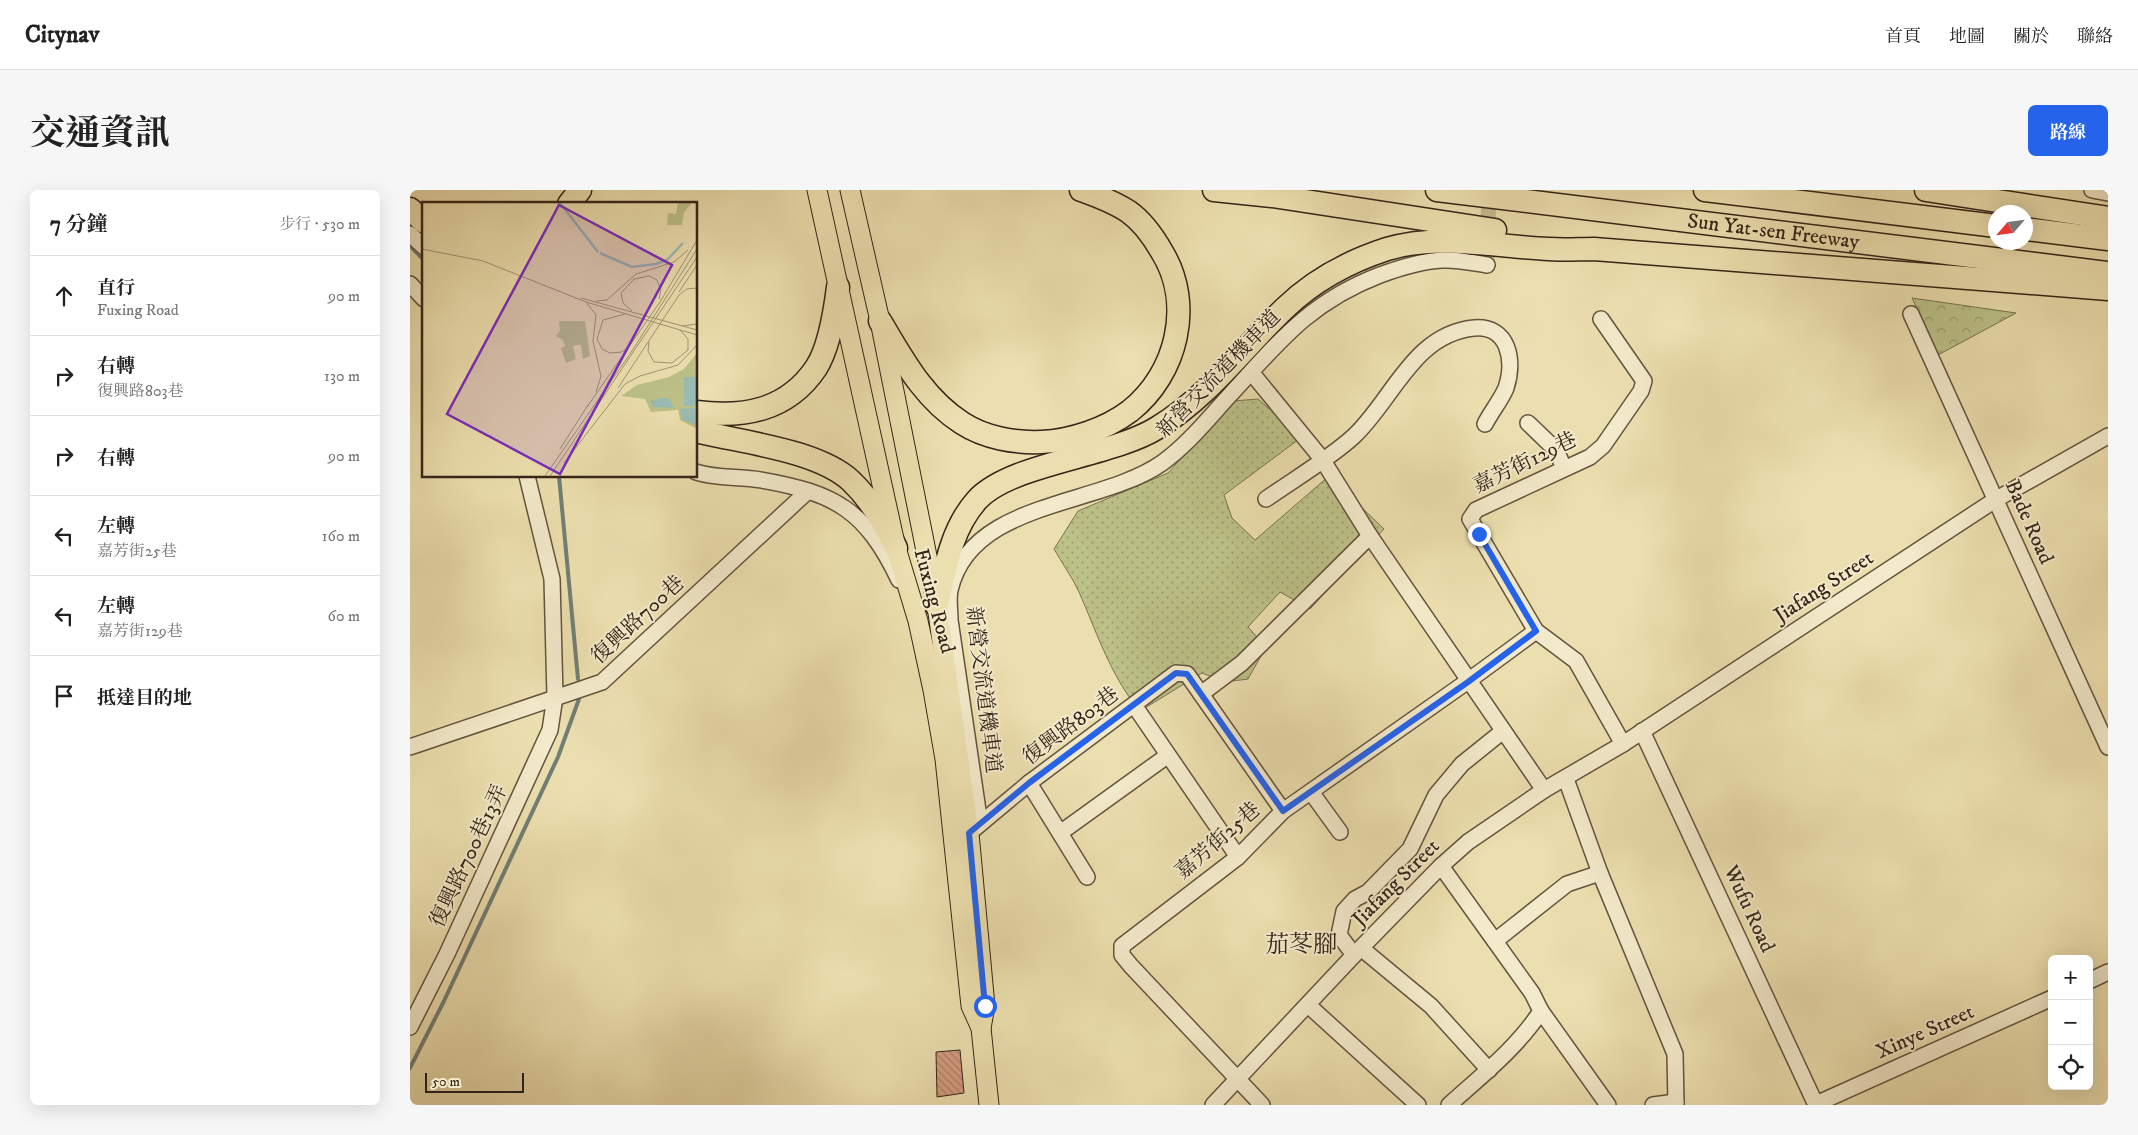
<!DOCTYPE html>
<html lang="zh-TW">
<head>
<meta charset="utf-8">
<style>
  body { margin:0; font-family:"IM FELL DW Pica","Noto Serif TC",serif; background:#f6f6f6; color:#222 }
  .controls { position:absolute; right:15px; bottom:15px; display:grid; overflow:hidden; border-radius:8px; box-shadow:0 5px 20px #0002 }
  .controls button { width:45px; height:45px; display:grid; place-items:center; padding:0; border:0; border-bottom:1px solid #e0e0e0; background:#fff; color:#222; font:25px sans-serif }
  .compass { position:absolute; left:1578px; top:15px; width:45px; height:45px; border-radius:50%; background:#fff; box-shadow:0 5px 20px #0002; rotate:242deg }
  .scale { position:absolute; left:15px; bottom:12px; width:99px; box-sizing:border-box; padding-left:5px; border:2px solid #352518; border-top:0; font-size:14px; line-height:18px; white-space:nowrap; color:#352518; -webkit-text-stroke:4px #f3eacb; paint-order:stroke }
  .stop { position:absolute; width:15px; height:15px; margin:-11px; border:4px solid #2563eb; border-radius:50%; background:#fff }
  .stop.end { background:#2563eb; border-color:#fff; box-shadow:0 1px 5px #0008 }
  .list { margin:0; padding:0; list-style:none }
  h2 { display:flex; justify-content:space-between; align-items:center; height:65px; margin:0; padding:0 20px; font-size:21px }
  h2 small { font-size:16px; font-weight:400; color:#767676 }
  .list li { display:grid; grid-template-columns:32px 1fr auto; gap:15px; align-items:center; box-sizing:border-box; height:80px; padding:0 20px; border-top:1px solid #e0e0e0 }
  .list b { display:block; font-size:19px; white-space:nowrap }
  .list p { margin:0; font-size:16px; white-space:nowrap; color:#767676 }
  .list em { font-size:16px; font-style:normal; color:#767676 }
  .icon { flex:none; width:28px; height:28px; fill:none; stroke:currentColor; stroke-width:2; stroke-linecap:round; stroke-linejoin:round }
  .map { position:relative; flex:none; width:1698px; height:915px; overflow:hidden; border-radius:8px }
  header { display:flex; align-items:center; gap:30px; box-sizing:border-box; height:70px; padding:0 25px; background:#fff; border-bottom:1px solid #e0e0e0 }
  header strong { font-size:24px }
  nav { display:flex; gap:28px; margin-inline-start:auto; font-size:18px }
  .intro { display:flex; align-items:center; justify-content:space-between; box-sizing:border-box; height:120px; padding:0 30px }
  h1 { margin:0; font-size:35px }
  .button { padding:12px 22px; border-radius:8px; background:#2563eb; color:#fff; font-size:18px; font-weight:700 }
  main { display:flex; gap:30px; padding:0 30px }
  aside { flex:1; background:#fff; border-radius:8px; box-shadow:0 5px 20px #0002 }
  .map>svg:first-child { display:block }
  .grass { fill:url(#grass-dots); stroke:#787350 }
  .forest { fill:url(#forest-crowns); stroke:#787350 }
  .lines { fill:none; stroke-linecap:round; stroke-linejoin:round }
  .stream { stroke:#727f75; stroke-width:4 }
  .building { fill:url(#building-back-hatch); stroke:#352518 }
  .minor-tunnel { stroke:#c7ba91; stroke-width:15; stroke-dasharray:15 8; stroke-linecap:butt }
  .minor-casing { stroke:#63543e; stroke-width:18 }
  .major-casing { stroke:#352518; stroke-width:21 }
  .highway-casing { stroke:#352518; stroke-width:25 }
  .minor { stroke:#f3eacb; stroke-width:15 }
  .major { stroke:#ecdfaf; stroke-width:19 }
  .highway { stroke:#ecdfaf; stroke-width:22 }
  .route { stroke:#2563eb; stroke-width:6 }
  .labels { text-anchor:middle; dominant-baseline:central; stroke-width:4; stroke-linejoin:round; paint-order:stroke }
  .street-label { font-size:21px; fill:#352518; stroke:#f3eacb }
  .quarter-label { font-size:24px; fill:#352518; stroke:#f3eacb }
  .inset-river { fill:none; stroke:#9abbb3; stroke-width:2.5 }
  .inset-road { fill:none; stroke:#a39573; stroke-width:1 }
  .view { fill:#7b2cbf; fill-opacity:0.15; stroke:#7b2cbf; stroke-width:2.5 }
  .inset-edge { fill:none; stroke:#352518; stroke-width:2.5 }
</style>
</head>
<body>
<header>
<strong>Citynav</strong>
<nav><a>首頁</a><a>地圖</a><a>關於</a><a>聯絡</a></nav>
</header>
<div class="intro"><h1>交通資訊</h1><a class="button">路線</a></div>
<main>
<aside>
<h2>7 分鐘<small>步行 · 530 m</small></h2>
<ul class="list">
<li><svg class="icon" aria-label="ahead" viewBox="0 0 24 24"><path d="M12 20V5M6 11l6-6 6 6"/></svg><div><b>直行</b><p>Fuxing Road</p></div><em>90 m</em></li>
<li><svg class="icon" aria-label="right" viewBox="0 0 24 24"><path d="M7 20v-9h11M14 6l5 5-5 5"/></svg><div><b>右轉</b><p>復興路803巷</p></div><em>130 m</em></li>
<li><svg class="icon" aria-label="right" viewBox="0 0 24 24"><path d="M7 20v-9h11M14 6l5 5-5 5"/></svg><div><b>右轉</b></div><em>90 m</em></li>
<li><svg class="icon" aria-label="left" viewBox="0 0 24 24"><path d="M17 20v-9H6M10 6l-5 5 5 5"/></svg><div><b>左轉</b><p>嘉芳街25巷</p></div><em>160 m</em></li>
<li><svg class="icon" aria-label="left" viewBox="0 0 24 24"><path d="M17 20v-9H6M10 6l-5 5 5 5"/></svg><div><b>左轉</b><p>嘉芳街129巷</p></div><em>60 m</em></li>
<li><svg class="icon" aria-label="arrive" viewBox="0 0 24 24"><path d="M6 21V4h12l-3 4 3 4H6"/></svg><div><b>抵達目的地</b></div></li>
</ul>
</aside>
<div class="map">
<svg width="1698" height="915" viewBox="0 0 1698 915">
  <defs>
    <pattern id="grass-dots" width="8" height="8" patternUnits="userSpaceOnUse" patternTransform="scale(1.25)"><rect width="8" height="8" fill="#bcc188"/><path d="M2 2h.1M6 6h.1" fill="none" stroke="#9a9d6e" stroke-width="1.8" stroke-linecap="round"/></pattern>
    <pattern id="forest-crowns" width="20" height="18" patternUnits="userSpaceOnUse" patternTransform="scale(1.25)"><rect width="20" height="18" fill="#bcc188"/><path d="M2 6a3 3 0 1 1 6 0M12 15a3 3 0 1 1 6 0" fill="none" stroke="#9a9d6e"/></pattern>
    <pattern id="building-back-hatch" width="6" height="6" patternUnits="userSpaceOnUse" patternTransform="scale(1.25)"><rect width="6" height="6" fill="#d59d82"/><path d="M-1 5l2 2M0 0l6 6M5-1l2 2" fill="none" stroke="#ae8069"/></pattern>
  </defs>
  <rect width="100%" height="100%" fill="#ecdfaf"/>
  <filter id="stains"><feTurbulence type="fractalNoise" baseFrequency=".004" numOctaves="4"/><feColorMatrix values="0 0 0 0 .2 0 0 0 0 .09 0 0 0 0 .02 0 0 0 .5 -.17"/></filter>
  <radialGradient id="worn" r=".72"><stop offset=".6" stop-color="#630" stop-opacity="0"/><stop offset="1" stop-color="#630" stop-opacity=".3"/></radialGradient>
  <path class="grass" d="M848 209 892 247 814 305 822 328 845 350 919 286 974 339 900 419 870 402 838 437 856 457 838 489 815 492 792 483 730 521C701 487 687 443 669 402 662 387 652 373 644 359L668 321 758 283 823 211Z"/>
  <polygon class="forest" points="1502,108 1606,123 1528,165"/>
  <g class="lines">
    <g class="stream">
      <polyline points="0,56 14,70"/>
      <polyline points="149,286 168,489"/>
      <polyline points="0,878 34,811 148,567 169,509"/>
    </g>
  </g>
  <polygon class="building" points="550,860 554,903 527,907 526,862"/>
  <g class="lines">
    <polyline class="minor-tunnel" points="1077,75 1079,0"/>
    <defs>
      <g id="minor">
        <polyline points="1682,0 1698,3"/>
        <polyline points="0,44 14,57"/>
        <polyline points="0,94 14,109"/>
        <polyline points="1501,124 1698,557"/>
        <polyline points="1191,129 1234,191 1231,201 1193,256 1180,267 1066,320 1060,329 1126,441 1166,471 1213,554"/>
        <polyline points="841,182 912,269 960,346 1134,600"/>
        <polyline points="1118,233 1146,260 1154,278"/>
        <path d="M286 282C307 289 330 286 351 290 426 303 456 321 489 390"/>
        <path d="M856 309C883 290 920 268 943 247 983 210 1003 144 1064 138 1099 135 1105 171 1096 198 1091 210 1081 222 1075 234"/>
        <polyline points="791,504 832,473 960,346"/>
        <polyline points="724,515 828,667"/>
        <polyline points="1232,541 1406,915"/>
        <polyline points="0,557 192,492 398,301"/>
        <polyline points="1156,589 1190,683 1265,864 1266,915"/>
        <polyline points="619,593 677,687"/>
        <polyline points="901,602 930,642"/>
        <path d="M570 634 540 430C540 421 538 409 540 400 561 310 689 317 752 273 778 254 797 230 819 206 868 153 899 112 970 85 989 78 1011 71 1032 70 1047 69 1063 73 1077 75"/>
        <polyline points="564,639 619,593 766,483 777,484 873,621"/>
        <polyline points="650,643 757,566"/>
        <polyline points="1031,676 1122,803 1131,821 1198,915"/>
        <polyline points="1085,751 1157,694 1190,683"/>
        <polyline points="951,758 1021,816 1079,880"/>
        <polyline points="944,765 929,745 934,721 945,709 958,702 1000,659 1026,605 1052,574 1093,541"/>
        <polyline points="1679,791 1698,782"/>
        <polyline points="898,815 1008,915"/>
        <polyline points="0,837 37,764 140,540 145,507 142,389 117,286"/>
        <polyline points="1406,914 1642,808"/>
        <polyline points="803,915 944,765 1031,676 1058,652 1134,600 1213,554 1585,310 1698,246"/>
        <polyline points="852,915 721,776 712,765 712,756 828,667 873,621 1058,491 1126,441"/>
        <path d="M1039 915C1071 886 1107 858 1131 821"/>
        <polyline points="1243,915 1266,912"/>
      </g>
      <g id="major">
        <polyline points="407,0 486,358 508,431 523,500 535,569 561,816 571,838"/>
        <polyline points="440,0 470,131 527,416 559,643 575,816 571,838 579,915"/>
      </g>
      <g id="highway">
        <polyline points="804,0 862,6 1085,40"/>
        <path id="s1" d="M1027 0 1698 83"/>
        <polyline points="1295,0 1586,36"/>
        <polyline points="1516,0 1698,28"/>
        <polyline points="159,14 170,0"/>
        <polyline points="0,19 14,32"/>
        <polyline points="1616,39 1698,49"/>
        <path d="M470 131C493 169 513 208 552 233 575 248 605 253 631 252 661 251 696 239 720 221 767 184 784 114 752 62 744 48 733 32 719 22 704 12 688 6 671 0"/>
        <path d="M286 222C333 228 377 221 406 178 419 158 425 121 428 97"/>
        <path d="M286 241C330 252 408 260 441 291 461 310 475 334 486 358"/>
        <path d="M527 416C535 379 541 339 567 310 601 273 700 267 747 238 799 206 832 159 875 118 903 91 940 71 977 59 1029 43 1086 57 1139 59 1154 60 1169 59 1184 59L1698 99"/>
      </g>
    </defs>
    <use href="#minor" class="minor-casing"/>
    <use href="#major" class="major-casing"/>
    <use href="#highway" class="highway-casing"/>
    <use href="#minor" class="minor"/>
    <use href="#major" class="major"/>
    <use href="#highway" class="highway"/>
  </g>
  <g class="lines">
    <polyline class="route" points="575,816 559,643 619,593 766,483 777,484 873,621 1058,492 1126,441 1069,344"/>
  </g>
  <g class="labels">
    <g class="street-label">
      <text stroke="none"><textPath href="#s1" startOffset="339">Sun Yat-sen Freeway</textPath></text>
      <text transform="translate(809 184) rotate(-46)">新營交流道機車道</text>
      <text transform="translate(1115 273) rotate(-26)">嘉芳街129巷</text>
      <text transform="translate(1619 332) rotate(66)">Bade Road</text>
      <text transform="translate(1414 397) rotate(-33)">Jiafang Street</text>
      <text transform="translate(524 411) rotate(75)">Fuxing Road</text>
      <text transform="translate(228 430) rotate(-43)">復興路700巷</text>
      <text transform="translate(573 500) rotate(83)">新營交流道機車道</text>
      <text transform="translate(661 536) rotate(-37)">復興路803巷</text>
      <text transform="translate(808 651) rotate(-41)">嘉芳街25巷</text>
      <text transform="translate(59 666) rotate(-65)">復興路700巷13弄</text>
      <text transform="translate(986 693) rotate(-45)">Jiafang Street</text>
      <text transform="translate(1339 719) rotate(65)">Wufu Road</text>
      <text transform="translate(1515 842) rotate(-24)">Xinye Street</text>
    </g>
    <g class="quarter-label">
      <text x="891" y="755">茄苳腳</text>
    </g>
  </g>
  <g transform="translate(12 12)">
    <rect width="275" height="275" fill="#ecdfaf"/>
    <path d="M256 1H275V2L270 1 262 10 260 23H245L246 11 254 12ZM137 119H163L168 154 161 157 159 143H155L151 144 154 157 144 161 139 146 143 144 141 138 134 134 138 129ZM275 151V227L258 218 256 208 229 210 223 197 199 194 215 183 247 175 262 167Z" fill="#bcc188"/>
    <path d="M262 175H275V204H262ZM237 196H247L252 206 231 205 228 198 234 199ZM275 206 274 223 260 218 258 207Z" fill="#9abbb3"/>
    <path class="inset-river" d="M138 1 176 50M178 51 210 65 234 62 245 58 261 41"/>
    <path class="inset-road" d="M0 47 61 59 164 100 275 133M257 90 275 63M159 96 275 128M174 99 185 98 214 72 252 60 266 48M164 100 174 113 171 139 179 174 174 190M210 109 201 101 199 91 212 77 227 74 235 78 239 88 237 97M203 112 181 118 175 137 180 147 188 151 200 150 206 145M260 124 275 122M227 140 226 149 232 160 250 161 266 148V137L258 128M196 186 257 93 265 87 275 86M165 205 238 100 275 38M138 247 166 203M142 261 203 182 218 174 256 163 275 143M123 274 208 152 275 47M128 274 275 55"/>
    <path class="view" d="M137 3 250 63 138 272 25 212Z"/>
    <rect width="275" height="275" class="inset-edge"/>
  </g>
  <rect width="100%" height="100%" filter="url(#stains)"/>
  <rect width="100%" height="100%" fill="url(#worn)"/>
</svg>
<div class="controls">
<button>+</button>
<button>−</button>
<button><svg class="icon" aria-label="locate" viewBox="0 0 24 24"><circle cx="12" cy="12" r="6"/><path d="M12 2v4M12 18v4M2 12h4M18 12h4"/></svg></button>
</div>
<svg class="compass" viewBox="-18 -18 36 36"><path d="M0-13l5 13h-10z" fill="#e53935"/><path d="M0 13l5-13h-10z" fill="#767676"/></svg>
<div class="scale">50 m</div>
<div class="stop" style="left:575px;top:816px"></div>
<div class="stop end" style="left:1069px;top:344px"></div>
</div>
</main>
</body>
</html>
